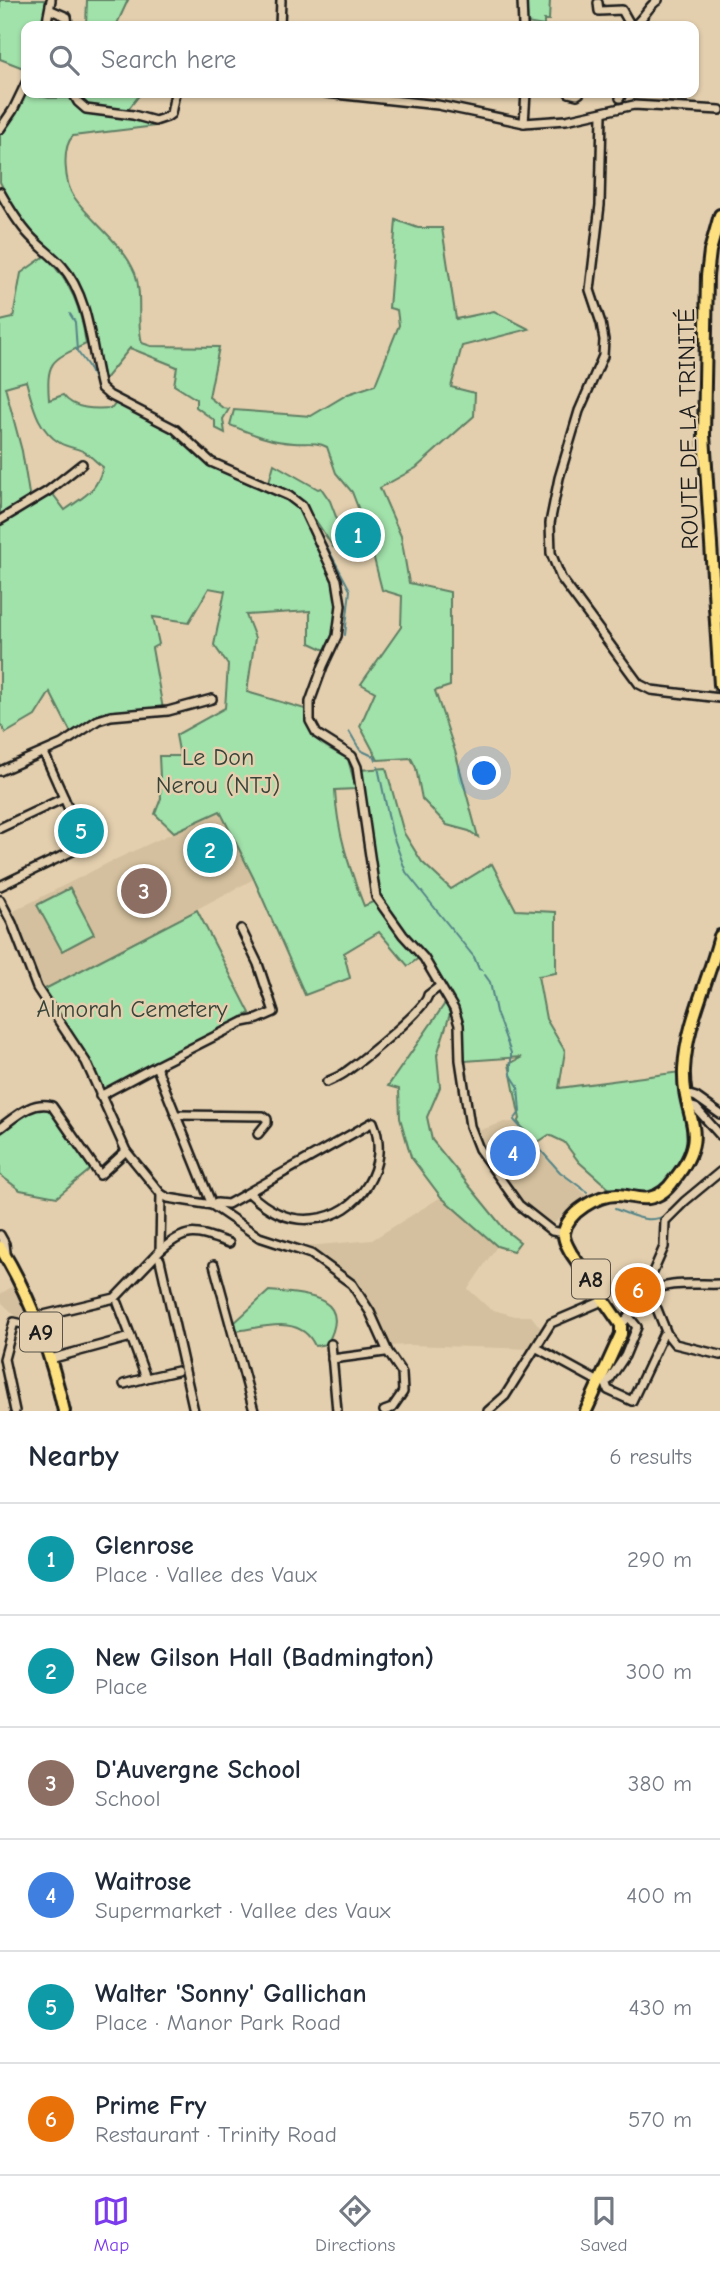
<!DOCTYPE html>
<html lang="en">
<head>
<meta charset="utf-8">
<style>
  body { margin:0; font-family:"Comic Neue",sans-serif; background:#f6f6f7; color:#1f2937 }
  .you { position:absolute; left:485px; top:774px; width:24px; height:24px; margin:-18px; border:5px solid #fff; border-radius:50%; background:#1a73e8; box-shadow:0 0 0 10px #1a73e833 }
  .badge { display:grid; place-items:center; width:46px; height:46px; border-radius:50%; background:#7c3aed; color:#fff; font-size:23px; font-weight:700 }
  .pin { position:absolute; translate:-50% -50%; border:4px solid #fff; box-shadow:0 2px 7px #0006 }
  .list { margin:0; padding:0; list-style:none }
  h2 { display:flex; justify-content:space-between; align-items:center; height:91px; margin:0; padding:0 28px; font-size:30px }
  h2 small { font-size:23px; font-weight:400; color:#747a83 }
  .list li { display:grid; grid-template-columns:46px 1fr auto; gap:21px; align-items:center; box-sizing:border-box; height:112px; padding:0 28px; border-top:2px solid #e0e1e3 }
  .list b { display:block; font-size:26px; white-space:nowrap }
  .list p { margin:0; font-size:23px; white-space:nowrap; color:#747a83 }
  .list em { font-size:23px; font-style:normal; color:#747a83 }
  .icon { flex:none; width:38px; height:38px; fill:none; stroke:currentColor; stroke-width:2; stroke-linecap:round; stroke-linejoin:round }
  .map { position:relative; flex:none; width:720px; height:1411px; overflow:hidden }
  .search { position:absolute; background:#fff; box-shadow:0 2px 5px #0004; left:21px; right:21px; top:21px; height:77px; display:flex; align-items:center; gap:18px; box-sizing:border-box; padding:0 24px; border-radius:14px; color:#747a83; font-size:26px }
  .sheet { height:763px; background:#fff }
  nav { display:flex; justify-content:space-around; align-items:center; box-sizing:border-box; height:98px; border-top:2px solid #e0e1e3; background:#fff; font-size:19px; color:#747a83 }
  nav a { display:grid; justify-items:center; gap:4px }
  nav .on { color:#7c3aed }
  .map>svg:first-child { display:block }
  .built { fill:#d4c09e }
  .green { fill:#a1e1aa; stroke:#5e7e63; stroke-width:2 }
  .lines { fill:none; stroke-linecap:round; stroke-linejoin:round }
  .stream { stroke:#548487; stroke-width:2 }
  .minor-casing { stroke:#1c1c1c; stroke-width:12 }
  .primary-casing { stroke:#1c1c1c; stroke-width:16 }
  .minor { stroke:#e3cfae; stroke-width:7 }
  .primary { stroke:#fde080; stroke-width:10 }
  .labels { text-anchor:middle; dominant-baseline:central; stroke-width:5; stroke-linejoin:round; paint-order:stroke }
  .shield { fill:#e3cfae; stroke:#585248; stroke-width:2 }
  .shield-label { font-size:23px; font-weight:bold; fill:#1c1c1c }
  .street-label { font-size:24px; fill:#1c1c1c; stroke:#e3cfae }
  .park-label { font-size:24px; fill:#374338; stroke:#e3cfae }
</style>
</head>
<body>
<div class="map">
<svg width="720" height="1411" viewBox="0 0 720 1411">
  <rect width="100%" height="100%" fill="#e3cfae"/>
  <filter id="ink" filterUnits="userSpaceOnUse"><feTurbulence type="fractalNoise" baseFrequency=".0143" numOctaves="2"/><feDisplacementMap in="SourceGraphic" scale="14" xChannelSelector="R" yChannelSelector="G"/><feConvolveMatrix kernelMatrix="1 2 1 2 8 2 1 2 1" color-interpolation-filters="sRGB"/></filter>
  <g filter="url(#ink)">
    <g class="built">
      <polygon points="220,811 254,879 43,990 29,958 24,938 12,912 112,861"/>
      <polygon points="504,1122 518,1122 547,1160 586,1195 578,1205 550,1226 518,1198 481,1147 475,1132"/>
      <polygon points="441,1197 497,1246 468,1289 490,1309 515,1316 531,1316 544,1332 533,1349 409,1345 389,1346 358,1287 346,1274 315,1254 297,1247 372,1240"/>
      <polygon points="15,1285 33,1323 23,1323 0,1301 0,1294"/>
    </g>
    <g class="green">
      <polygon points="0,0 48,0 48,10 42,26 26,26 26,69 0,59"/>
      <polygon points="87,0 128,0 116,26 86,26"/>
      <polygon points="524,0 550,0 549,20 544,20 544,26 526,23"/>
      <path d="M25 91 26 93 49 98H72L75 105 86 112 131 117 154 123 156 126 73 136C61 148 65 184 74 197 93 224 122 242 135 273 143 295 136 321 142 343L151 346 219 347 209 397 223 408 229 409 223 419 225 433 215 428V421L196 407V399L174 385 177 367 130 348 104 380 90 316 69 271 60 258 31 231 11 204 0 182V134L16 112Z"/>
      <path d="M76 93H141L127 111C108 109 85 112 76 93Z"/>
      <path d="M396 220 418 228H442L456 319 494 311 529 329 462 346 451 387 475 393 474 416 416 468 380 488 401 536 409 583 450 592V686L435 691 455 751 478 837 469 831 447 825 422 799 416 768 411 758 378 760 360 726 375 692 361 684 401 627 402 596 382 590 367 531 352 492 336 473 327 447C316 441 307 444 294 443 271 442 252 434 230 425L234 410 311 416 348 394 375 385 399 325 397 310 389 308Z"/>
      <path d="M45 256C71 282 81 307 86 344 52 360 46 360 49 400L63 395C74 410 95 409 112 408L116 403 137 412 172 432 209 466 286 500 299 509 333 579 338 606 333 635 327 651 310 643V611L246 615 255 638 247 692 305 709C310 743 321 743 348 759L356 789 335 790C337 832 349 867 364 906L375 901 420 957 408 966 379 932 344 953 350 978 305 995 254 879 220 811 174 832 155 814 161 798 159 756H180L176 735 225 708 228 665 214 645 225 591 209 588 189 622 153 617 159 644 152 648 163 709 113 713 72 735 50 692 35 716 6 733 0 724V523L52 493 65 510C87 494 96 492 103 467 97 463 92 457 86 453 80 448 68 448 60 443 37 429 33 405 26 381L5 387 22 451 30 500 0 518V321L13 318 21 273Z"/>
      <path d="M274 464 318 489 321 488 330 501 344 538 333 547C311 513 306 501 269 482Z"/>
      <polygon points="386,768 404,833 422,862 451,889 492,864 516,910 556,912 556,973 538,976 546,1019 565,1051 559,1088 680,1072 693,1138 691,1149 665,1186 650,1194 614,1193 579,1162 564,1142 549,1135 535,1144 518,1122 520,1119 509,1064 522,1057 465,1061 462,1023 456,1005 442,981 380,895 359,770"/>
      <polygon points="70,888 94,934 62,951 37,905"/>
      <polygon points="197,910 250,1013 104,1092 102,1091 43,990"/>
      <polygon points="446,1002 450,1014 437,1055 440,1087 427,1117 432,1140 505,1230 520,1242 513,1251 497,1246 441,1197 411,1157 400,1118 399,1089 388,1086"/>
      <polygon points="38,1108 47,1109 54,1116 91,1169 57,1197 20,1190 0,1175 0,1131 30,1110"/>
      <path d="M269 1291C303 1294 355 1295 327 1344L315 1346C301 1314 264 1327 237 1331L235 1322Z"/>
    </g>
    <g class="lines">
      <g class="stream">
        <polyline points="70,314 75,322 77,351 88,366 97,386"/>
        <polyline points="308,511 350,590 345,635"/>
        <polyline points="349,731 360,750 375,757 376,760"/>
        <polyline points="378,767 392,833 406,872 474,957 479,969 482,970"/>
        <polyline points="485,975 490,982 496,1012 511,1053 511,1075 518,1086 520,1112 514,1120 560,1172 587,1192"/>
        <path d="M615 1209C631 1215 650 1225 666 1215"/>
      </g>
      <defs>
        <g id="minor">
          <polyline points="522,0 523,26"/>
          <polyline points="598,3 599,11 622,10 631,26"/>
          <polyline points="51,10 67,17 68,26"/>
          <polyline points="46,26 51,0"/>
          <polyline points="280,26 281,0"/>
          <path d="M633 26C644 19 647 7 658 0"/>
          <polyline points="73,93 78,102 86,109 133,115 155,121 167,117 171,114 175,93"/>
          <polyline points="326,93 438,105 524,123 566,120 634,105 720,110"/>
          <polyline points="569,93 577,95 580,93"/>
          <polyline points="620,98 622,93"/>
          <polyline points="602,114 600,205 590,290 601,323 604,340 603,356 579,411 559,478 550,523 551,553 561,578 639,684 651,690 720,698"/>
          <polyline points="524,123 526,93"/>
          <polyline points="0,129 13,110 26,83"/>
          <path d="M0 192C9 208 18 223 30 236 40 247 52 255 62 266 90 298 91 349 101 388L109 395 175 429 211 462 289 496 302 506 337 580 341 605 337 636 323 666 310 702V721L317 734 352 756 357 767 376 897 403 935 424 958 454 1009 459 1025 460 1060 470 1126 479 1149 519 1205 552 1231 564 1233"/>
          <polyline points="0,520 48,491 82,464"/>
          <polyline points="0,771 62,744 98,720 111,716 168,711 212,699"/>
          <polyline points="0,828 64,798"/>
          <polyline points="0,886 85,845 44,753"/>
          <polyline points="0,900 12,923 37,988 86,1062 126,1151 161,1194 168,1198 212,1205 259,1237 311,1254 352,1284 370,1312 388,1352 402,1373 403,1392 392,1408 384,1411"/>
          <polyline points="156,1066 243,1022 258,1019 274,1012 258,964 241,929"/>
          <path d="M327 1082C333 1079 341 1076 347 1071 361 1061 426 1009 428 995L440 986"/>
          <polyline points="686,1094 696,1097 720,1114"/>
          <path d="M100 1096 156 1066 212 1205 217 1203 228 1204 373 1122C391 1165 360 1215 313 1219 288 1222 266 1209 249 1193"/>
          <polyline points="689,1106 696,1108 720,1135"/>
          <polyline points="176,1115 263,1116 267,1119 267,1123 258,1134"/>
          <path d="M0 1128C15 1117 32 1100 52 1106L100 1175 126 1151"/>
          <polyline points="0,1235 5,1244 6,1252"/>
          <path d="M160 1251C188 1226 196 1232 229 1243"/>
          <polyline points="160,1260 194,1411"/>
          <polyline points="214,1265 254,1411"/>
          <polyline points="654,1289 650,1279 664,1247 665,1221 685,1201 720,1172"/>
          <polyline points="647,1294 657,1309 667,1334 675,1344 720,1355"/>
          <polyline points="35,1317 115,1298 160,1251 161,1194"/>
          <path d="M621 1325C631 1316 637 1303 647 1294 664 1280 699 1285 720 1284"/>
          <polyline points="131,1337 146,1378 177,1371"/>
          <polyline points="331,1344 337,1411"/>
          <polyline points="537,1348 599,1382"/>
          <polyline points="50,1359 131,1337 118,1303"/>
          <polyline points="332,1359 385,1352"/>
          <polyline points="601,1379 609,1380 625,1356 637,1327 629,1317"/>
          <polyline points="605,1381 608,1390 632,1401 663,1335 667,1334"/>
          <polyline points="124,1384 146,1378"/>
          <polyline points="15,1411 4,1359 14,1322 40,1328"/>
          <polyline points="488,1411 505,1396 551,1323 605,1300"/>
        </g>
        <g id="primary">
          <polyline points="720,215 710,251 707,276 704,435 720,685"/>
          <path d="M0 1247C31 1297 51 1354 64 1411"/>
          <path d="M586 1411 621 1334V1325L571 1253C568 1247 563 1240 564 1233 567 1212 598 1195 617 1195 628 1195 638 1200 649 1198 660 1196 668 1189 674 1180 713 1132 682 1120 684 1070 686 1024 709 980 720 936"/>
        </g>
      </defs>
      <use href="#minor" class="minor-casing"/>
      <use href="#primary" class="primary-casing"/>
      <use href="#minor" class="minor"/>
      <use href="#primary" class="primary"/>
    </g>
  </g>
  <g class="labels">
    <g class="shield">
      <rect x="572" y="1259.5" width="38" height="39" rx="5"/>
      <rect x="20" y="1312.5" width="42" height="39" rx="5"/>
    </g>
    <g class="shield-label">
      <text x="591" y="1279">A8</text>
      <text x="41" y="1332">A9</text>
    </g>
    <g class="street-label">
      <text transform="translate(688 429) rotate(-91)">ROUTE DE LA TRINITÉ</text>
    </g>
    <g class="park-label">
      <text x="218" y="757">Le Don<tspan x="218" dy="28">Nerou (NTJ)</tspan></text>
      <text x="132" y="1009">Almorah Cemetery</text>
    </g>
  </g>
</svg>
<div class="you"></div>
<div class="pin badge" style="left:358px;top:535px;background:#0f9aa8">1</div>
<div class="pin badge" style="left:210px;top:850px;background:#0f9aa8">2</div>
<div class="pin badge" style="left:144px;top:891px;background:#8d6e63">3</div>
<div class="pin badge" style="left:513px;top:1153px;background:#3f7fe0">4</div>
<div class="pin badge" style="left:81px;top:831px;background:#0f9aa8">5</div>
<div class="pin badge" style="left:638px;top:1290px;background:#e8710a">6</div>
<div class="search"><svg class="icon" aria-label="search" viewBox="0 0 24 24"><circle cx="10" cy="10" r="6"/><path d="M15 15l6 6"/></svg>Search here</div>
</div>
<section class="sheet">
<h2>Nearby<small>6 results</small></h2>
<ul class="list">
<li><span class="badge" style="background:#0f9aa8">1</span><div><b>Glenrose</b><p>Place · Vallee des Vaux</p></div><em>290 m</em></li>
<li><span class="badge" style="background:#0f9aa8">2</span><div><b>New Gilson Hall (Badmington)</b><p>Place</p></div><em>300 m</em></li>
<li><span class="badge" style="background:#8d6e63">3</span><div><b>D'Auvergne School</b><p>School</p></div><em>380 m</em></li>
<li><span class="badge" style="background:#3f7fe0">4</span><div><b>Waitrose</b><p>Supermarket · Vallee des Vaux</p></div><em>400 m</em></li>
<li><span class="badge" style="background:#0f9aa8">5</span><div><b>Walter 'Sonny' Gallichan</b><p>Place · Manor Park Road</p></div><em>430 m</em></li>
<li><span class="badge" style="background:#e8710a">6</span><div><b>Prime Fry</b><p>Restaurant · Trinity Road</p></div><em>570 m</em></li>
</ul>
</section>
<nav>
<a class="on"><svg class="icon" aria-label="map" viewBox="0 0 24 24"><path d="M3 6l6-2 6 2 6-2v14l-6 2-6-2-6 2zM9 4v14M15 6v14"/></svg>Map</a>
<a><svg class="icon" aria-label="directions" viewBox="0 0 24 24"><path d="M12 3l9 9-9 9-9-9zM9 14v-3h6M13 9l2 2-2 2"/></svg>Directions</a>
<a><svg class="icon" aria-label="saved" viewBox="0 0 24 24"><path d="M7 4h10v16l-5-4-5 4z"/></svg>Saved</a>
</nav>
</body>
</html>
